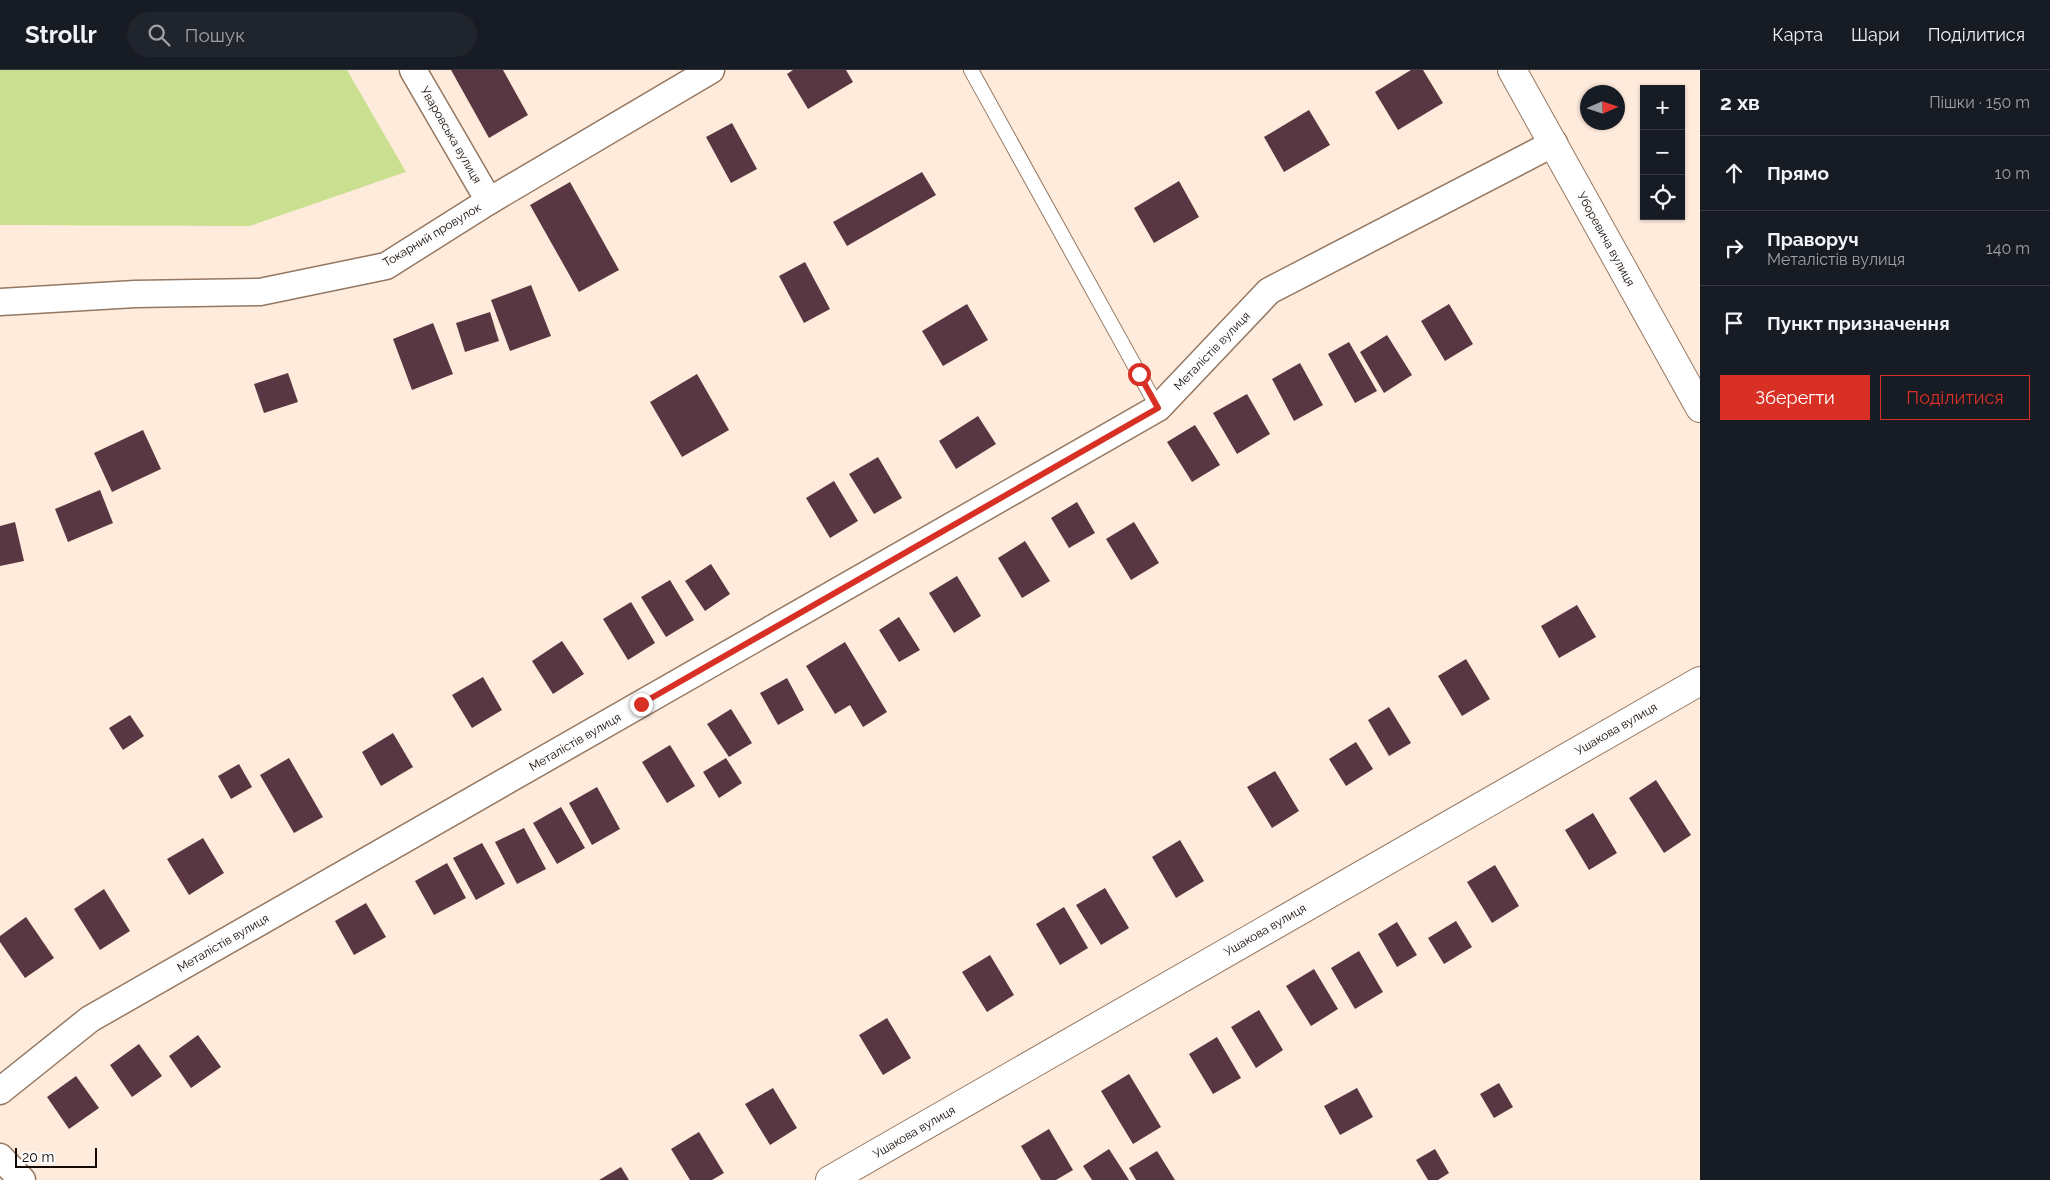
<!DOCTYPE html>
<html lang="uk">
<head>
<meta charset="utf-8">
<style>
  body { margin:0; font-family:Raleway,sans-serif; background:#20242c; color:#f1f3f6 }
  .controls { position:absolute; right:15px; top:15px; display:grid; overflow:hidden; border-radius:0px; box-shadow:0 1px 4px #0004 }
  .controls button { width:45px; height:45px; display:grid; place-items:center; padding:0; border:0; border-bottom:1px solid #363941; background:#171b24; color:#f1f3f6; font:25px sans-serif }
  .compass { position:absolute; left:1580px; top:15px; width:45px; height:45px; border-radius:50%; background:#171b24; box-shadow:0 1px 4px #0004; rotate:87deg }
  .scale { position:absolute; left:15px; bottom:12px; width:82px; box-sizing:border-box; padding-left:5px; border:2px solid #130903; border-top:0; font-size:14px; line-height:18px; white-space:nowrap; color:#130903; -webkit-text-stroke:4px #fcfcfc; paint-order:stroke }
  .stop { position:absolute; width:15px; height:15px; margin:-11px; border:4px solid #d93025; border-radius:50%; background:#fff }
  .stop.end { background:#d93025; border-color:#fff; box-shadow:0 1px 5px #0008 }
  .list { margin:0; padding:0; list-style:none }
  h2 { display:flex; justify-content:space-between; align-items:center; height:65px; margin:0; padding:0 20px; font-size:21px }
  h2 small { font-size:16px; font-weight:400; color:#9ea1a6 }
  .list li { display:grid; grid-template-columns:32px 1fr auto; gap:15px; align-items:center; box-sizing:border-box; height:75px; padding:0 20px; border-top:1px solid #363941 }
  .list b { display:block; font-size:19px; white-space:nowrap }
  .list p { margin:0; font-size:16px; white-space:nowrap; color:#9ea1a6 }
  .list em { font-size:16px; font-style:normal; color:#9ea1a6 }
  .actions { display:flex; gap:10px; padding:15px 20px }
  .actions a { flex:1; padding:11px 0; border:1px solid #d93025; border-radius:0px; text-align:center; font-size:18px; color:#d93025 }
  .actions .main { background:#d93025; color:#fff }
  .icon { flex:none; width:28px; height:28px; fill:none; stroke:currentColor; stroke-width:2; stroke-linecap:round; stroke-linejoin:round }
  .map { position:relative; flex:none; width:1700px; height:1110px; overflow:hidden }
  header { display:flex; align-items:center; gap:30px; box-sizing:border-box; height:70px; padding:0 25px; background:#171b24; border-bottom:1px solid #363941 }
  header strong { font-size:24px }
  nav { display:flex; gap:28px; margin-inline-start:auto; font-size:18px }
  .search { width:350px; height:45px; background:#20242c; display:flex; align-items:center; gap:12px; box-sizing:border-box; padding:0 18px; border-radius:28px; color:#9ea1a6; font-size:19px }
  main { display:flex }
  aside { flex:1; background:#171b24 }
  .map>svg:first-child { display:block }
  .green { fill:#cbdf90 }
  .building { fill:#593742 }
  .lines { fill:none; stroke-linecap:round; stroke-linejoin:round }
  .service-casing { stroke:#947760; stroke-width:16 }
  .minor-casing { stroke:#947760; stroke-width:29 }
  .tertiary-casing { stroke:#947760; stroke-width:30 }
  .service { stroke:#fff; stroke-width:14 }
  .minor { stroke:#fff; stroke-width:26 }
  .tertiary { stroke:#fff; stroke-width:28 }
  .route { stroke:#d93025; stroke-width:6 }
  .labels { text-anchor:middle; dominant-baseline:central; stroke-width:5; stroke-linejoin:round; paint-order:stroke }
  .street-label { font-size:12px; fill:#130903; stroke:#fcfcfc }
</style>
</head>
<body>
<header>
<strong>Strollr</strong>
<div class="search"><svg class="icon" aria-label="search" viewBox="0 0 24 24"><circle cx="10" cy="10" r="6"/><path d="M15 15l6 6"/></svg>Пошук</div>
<nav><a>Карта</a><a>Шари</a><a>Поділитися</a></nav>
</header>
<main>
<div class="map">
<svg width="1700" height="1110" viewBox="0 0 1700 1110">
  <rect width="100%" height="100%" fill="#ffebdc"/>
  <polygon class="green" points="0,0 347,0 406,102 250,156 0,155"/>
  <g class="building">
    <polygon points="451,0 503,0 528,45 489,68"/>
    <polygon points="793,0 846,0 853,12 808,39 787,4"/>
    <polygon points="1411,0 1423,0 1443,33 1398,60 1375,22"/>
    <polygon points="1309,40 1330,75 1284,102 1264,67"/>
    <polygon points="732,53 757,99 731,113 706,67"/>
    <polygon points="922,102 936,125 847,176 833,152"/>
    <polygon points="1179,111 1199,147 1154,173 1134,138"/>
    <polygon points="570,112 619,200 579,222 530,135"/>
    <polygon points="805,192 830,239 804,253 779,206"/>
    <polygon points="531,215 551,266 510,281 491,230"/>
    <polygon points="967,234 988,270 943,296 922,261"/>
    <polygon points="1449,234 1473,274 1445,291 1421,251"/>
    <polygon points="490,242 499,271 465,282 456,253"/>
    <polygon points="433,253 453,304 412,320 393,269"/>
    <polygon points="1387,265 1412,305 1384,323 1360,282"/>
    <polygon points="1349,272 1377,321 1355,333 1328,284"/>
    <polygon points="1300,293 1323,335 1294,351 1272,309"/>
    <polygon points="288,303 298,332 264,343 254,314"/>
    <polygon points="697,304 729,360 682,387 650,332"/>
    <polygon points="1247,324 1270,364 1237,384 1213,343"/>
    <polygon points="978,346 996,374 956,399 939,371"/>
    <polygon points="1195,355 1220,395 1192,412 1167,372"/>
    <polygon points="143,360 161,399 112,422 94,383"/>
    <polygon points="878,387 902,428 874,444 849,404"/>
    <polygon points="834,411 858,451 830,468 806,428"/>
    <polygon points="100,420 113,453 68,472 55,439"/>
    <polygon points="1077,432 1095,463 1069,478 1051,448"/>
    <polygon points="15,452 24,491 0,496 0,456"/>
    <polygon points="1134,452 1159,493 1131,510 1106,469"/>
    <polygon points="1025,471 1050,511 1022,528 998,488"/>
    <polygon points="711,494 730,524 705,541 685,511"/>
    <polygon points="957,506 981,546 954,563 929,523"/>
    <polygon points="670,510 694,550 666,567 641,527"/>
    <polygon points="631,532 655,573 628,590 603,549"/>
    <polygon points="1577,535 1596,567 1559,588 1541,556"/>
    <polygon points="899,547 920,580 899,592 879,560"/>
    <polygon points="562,571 584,604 553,624 532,591"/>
    <polygon points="845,572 887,642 863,657 850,635 835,644 806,596"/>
    <polygon points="1466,589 1490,629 1462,646 1438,606"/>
    <polygon points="483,607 502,640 472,658 452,625"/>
    <polygon points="787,608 804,640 778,655 760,623"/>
    <polygon points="1389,637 1411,673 1389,686 1368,650"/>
    <polygon points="731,639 752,673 729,687 707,654"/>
    <polygon points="130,645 144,666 123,680 109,658"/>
    <polygon points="393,663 413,697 381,716 362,682"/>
    <polygon points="1356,672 1373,699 1346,716 1329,689"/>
    <polygon points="670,675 695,716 667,733 642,692"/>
    <polygon points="289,688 323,747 294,763 260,705"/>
    <polygon points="726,688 742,713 719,728 703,702"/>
    <polygon points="239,694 252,717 231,729 218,706"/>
    <polygon points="1275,701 1299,741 1272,758 1247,717"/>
    <polygon points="1656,710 1691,765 1664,783 1629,728"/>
    <polygon points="597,717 620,759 592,775 569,733"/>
    <polygon points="561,737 585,778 557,794 533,753"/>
    <polygon points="1593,743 1617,783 1589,800 1565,760"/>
    <polygon points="524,758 546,799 517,814 495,772"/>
    <polygon points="203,768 224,803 189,825 167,789"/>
    <polygon points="1180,770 1204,811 1176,828 1152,787"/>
    <polygon points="482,773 505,814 476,830 453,788"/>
    <polygon points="447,793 466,828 434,845 415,811"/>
    <polygon points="1495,795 1519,836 1492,853 1467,812"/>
    <polygon points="1105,818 1129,858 1101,875 1076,835"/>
    <polygon points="104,819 130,861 100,880 74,839"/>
    <polygon points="366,833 386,867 354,885 335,851"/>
    <polygon points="1064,837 1088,878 1060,895 1036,854"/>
    <polygon points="26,847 54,888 25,908 0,872 0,866"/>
    <polygon points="1456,851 1472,877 1444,894 1428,868"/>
    <polygon points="1397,852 1417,885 1397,897 1378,864"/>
    <polygon points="1359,881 1383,922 1355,939 1331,898"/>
    <polygon points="990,885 1014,925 987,942 962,902"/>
    <polygon points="1314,899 1338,939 1311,956 1286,916"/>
    <polygon points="1259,940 1283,980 1256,998 1231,957"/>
    <polygon points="887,948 911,988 883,1005 859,965"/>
    <polygon points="198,965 221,997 191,1018 169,986"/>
    <polygon points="1217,967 1241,1008 1213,1024 1189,984"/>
    <polygon points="139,974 162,1006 132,1027 110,995"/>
    <polygon points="1129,1004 1161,1057 1133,1074 1101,1021"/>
    <polygon points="76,1006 99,1038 69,1059 47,1027"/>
    <polygon points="1499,1013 1513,1037 1494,1048 1480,1024"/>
    <polygon points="773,1018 797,1058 770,1075 745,1034"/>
    <polygon points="1357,1018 1373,1047 1340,1065 1324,1036"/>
    <polygon points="1049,1059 1073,1100 1056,1110 1041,1110 1021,1076"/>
    <polygon points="699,1062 724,1103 712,1110 690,1110 671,1079"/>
    <polygon points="1109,1079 1129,1110 1092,1110 1083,1096"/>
    <polygon points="1435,1079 1449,1103 1438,1110 1428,1110 1416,1090"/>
    <polygon points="1157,1081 1175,1110 1136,1110 1129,1098"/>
    <polygon points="621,1097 629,1110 599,1110"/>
  </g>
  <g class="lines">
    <defs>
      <polyline id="service" points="971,0 1158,338"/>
      <g id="minor">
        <polyline points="413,0 489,131"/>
        <polyline points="0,232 135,224 260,222 386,196 489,131 711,0"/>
        <polyline points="0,1021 90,949 1158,338 1269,221 1554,73"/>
        <polyline points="0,1087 22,1110"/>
      </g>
      <g id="tertiary">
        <polyline points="1512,0 1700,338"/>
        <polyline points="830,1110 1700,611"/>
      </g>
    </defs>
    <use href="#service" class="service-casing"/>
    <use href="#minor" class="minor-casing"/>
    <use href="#tertiary" class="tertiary-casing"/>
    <use href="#service" class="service"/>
    <use href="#minor" class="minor"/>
    <use href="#tertiary" class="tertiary"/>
  </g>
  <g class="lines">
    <polyline class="route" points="641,634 1158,338 1139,304"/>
  </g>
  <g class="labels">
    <g class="street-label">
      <text transform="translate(451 65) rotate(60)">Уваровська вулиця</text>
      <text transform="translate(432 165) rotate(-31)">Токарний провулок</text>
      <text transform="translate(1606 169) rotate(61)">Уборевича вулиця</text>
      <text transform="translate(1212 281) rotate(-46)">Металістів вулиця</text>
      <text transform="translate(1616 659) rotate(-30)">Ушакова вулиця</text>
      <text transform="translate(575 672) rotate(-30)">Металістів вулиця</text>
      <text transform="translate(1265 860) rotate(-30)">Ушакова вулиця</text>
      <text transform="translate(223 873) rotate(-30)">Металістів вулиця</text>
      <text transform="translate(914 1062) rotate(-30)">Ушакова вулиця</text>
    </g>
  </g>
</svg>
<div class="controls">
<button>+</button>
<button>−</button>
<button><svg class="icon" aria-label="locate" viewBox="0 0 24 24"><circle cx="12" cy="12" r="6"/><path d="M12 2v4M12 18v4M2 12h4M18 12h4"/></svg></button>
</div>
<svg class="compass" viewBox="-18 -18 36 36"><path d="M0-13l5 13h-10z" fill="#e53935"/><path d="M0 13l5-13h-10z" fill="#9ea1a6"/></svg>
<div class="scale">20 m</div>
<div class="stop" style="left:1139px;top:304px"></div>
<div class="stop end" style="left:641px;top:634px"></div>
</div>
<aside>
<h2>2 хв<small>Пішки · 150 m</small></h2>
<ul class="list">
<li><svg class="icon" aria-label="ahead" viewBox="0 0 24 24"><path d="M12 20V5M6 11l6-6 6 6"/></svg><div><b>Прямо</b></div><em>10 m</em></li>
<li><svg class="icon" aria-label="right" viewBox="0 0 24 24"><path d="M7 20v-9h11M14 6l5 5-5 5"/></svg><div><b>Праворуч</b><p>Металістів вулиця</p></div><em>140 m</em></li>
<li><svg class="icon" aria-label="arrive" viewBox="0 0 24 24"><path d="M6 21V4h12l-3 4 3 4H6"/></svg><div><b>Пункт призначення</b></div></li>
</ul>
<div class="actions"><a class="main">Зберегти</a><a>Поділитися</a></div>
</aside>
</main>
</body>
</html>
